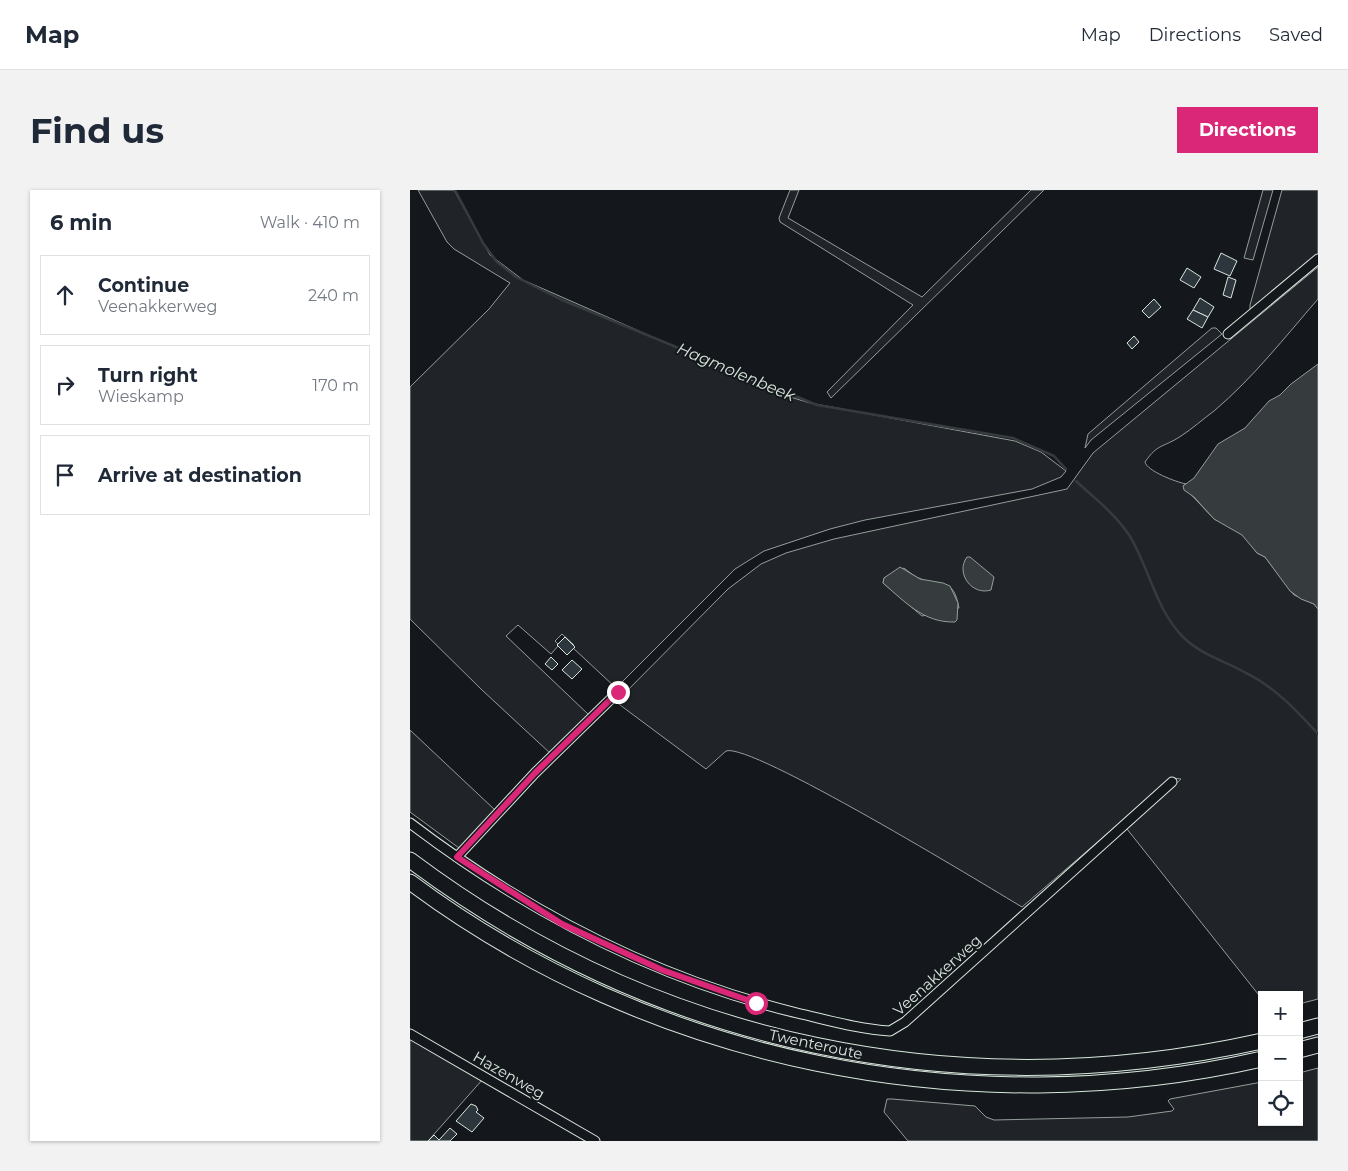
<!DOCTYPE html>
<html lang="en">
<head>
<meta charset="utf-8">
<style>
  body { margin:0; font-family:Montserrat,sans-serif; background:#f2f2f3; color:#1f2937 }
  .controls { position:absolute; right:15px; bottom:15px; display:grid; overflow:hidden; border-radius:0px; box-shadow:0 1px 4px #0004 }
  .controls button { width:45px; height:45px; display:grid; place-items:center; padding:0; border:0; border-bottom:1px solid #e0e1e3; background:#fff; color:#1f2937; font:25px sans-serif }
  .stop { position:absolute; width:15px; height:15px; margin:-11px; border:4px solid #db2777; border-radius:50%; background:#fff }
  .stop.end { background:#db2777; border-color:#fff; box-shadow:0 1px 5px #0008 }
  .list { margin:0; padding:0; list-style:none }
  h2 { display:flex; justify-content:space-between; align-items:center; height:65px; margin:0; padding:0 20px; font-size:21px }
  h2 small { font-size:16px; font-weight:400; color:#747a83 }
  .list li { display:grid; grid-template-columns:32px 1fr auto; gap:15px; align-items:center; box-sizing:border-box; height:80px; margin:0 10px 10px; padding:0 10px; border:1px solid #e0e1e3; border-radius:0px }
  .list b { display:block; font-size:19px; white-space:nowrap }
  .list p { margin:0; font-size:16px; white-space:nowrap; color:#747a83 }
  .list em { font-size:16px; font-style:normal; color:#747a83 }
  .icon { flex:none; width:28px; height:28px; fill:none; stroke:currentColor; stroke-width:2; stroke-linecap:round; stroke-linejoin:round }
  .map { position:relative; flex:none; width:908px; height:951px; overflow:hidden; border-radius:0px }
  header { display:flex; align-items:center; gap:30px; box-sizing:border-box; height:70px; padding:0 25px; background:#fff; border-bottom:1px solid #e0e1e3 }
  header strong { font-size:24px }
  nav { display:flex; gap:28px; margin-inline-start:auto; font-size:18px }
  .intro { display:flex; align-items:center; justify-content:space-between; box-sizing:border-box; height:120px; padding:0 30px }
  h1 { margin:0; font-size:35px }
  .button { padding:12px 22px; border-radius:0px; background:#db2777; color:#fff; font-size:18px; font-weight:700 }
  main { display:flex; gap:30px; padding:0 30px }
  aside { flex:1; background:#fff; border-radius:0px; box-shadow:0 1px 4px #0004 }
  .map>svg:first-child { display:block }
  .green { fill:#202428; stroke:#939e99; fill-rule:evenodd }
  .water { fill:#363b3e; stroke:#939e99 }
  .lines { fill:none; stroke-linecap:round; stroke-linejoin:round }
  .stream { stroke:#363b3e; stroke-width:2.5 }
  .building { fill:#2c363c; stroke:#d8e6dc }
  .street-casing { stroke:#d8e6dc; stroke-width:11 }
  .highway-casing { stroke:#d8e6dc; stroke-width:17 }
  .street { stroke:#14181c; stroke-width:9 }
  .highway { stroke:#14181c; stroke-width:15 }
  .route { stroke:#db2777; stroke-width:6 }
  .labels { text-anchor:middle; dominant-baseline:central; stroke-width:4; stroke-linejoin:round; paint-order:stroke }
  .street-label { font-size:15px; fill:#d8e6dc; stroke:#14181c }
  .water-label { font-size:16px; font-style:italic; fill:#d8e6dc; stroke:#14181c }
</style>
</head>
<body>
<header>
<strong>Map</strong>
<nav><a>Map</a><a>Directions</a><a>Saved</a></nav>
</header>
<div class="intro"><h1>Find us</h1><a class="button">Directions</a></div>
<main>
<aside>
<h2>6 min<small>Walk · 410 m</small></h2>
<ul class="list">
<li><svg class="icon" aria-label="ahead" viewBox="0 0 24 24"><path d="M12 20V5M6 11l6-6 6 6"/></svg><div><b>Continue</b><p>Veenakkerweg</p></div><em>240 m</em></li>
<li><svg class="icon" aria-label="right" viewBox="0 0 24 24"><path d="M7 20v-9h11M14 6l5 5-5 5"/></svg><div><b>Turn right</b><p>Wieskamp</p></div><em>170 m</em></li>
<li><svg class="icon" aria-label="arrive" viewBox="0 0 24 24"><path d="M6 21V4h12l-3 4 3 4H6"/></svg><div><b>Arrive at destination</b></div></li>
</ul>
</aside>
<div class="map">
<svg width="908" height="951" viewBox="0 0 908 951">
  <rect width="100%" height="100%" fill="#14181c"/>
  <g class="green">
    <polygon points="8,0 44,0 80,65 113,90 377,206 400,213 605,251 631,262 656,281 651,287 622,299 455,330 420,339 354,361 325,379 206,498 162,457 164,455 152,444 145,451 149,455 141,464 108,435 96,446 179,525 141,564 72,500 0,429 0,197 79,119 100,93 44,59 37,52"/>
    <polygon points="380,0 389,0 378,28 512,107 621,0 634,0 421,208 417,202 503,115 370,32 369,28"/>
    <polygon points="853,0 863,0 843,70 834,68"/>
    <polygon points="872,0 908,0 908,65 840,121 840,115"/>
    <path d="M908 77V109C875 147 843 188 804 221 793 229 782 239 771 246 753 258 748 253 735 272 737 281 766 292 776 294L773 296 804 329 825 339 837 349 847 363 855 367 884 405 904 414 908 419V809L889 814V805H852V809L717 639 771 589 762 588 612 717C575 695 341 552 316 561L296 579 206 512 318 399 351 374 376 363 424 349 657 299 683 263ZM494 378C499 382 505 387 511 389 533 399 543 386 549 418L512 426 473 393 474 388Z"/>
    <polygon points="802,138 806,138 812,144 681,250 675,258 678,244"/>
    <polygon points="0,540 85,620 49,658 0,622"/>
    <polygon points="0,847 73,889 18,951 0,951"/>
    <polygon points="908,878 908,951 498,951 474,922 477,909 482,909 565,916 576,927 584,930 718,927 762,921 764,919 758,911 760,909 852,892 852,932 889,932 889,883"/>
  </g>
  <g class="water">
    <polygon points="908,174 908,419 904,414 891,409 880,401 855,367 847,363 832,345 804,329 784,307 774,300 773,296 784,288 808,254 835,238 859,211 870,205 881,194"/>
    <path d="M557 367H560L584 387 581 400C562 406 545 383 557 367Z"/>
    <path d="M490 377 510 389 533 393 540 396 548 413 547 430 545 432C514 433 495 412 473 393L474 388Z"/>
  </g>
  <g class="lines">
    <g class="stream">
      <polyline points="45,0 73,53 87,72 106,87 152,110 407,215 603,248 644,266 656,279"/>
      <path d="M666 291C685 309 707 325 721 348 740 381 746 420 774 448 792 465 815 471 836 483 865 497 887 521 908 544"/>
    </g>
  </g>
  <g class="building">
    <polygon points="811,63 827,71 820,86 804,79"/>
    <polygon points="777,78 791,87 784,98 770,90"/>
    <polygon points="818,87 826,90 821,108 813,105"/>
    <polygon points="790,108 804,117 798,127 783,120"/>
    <polygon points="744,109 751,117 739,128 732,121"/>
    <polygon points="783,120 798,127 792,138 777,129"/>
    <polygon points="724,146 729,152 722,159 717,153"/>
    <polygon points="155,447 165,457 157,465 147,455"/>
    <polygon points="141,467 148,474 142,480 135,474"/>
    <polygon points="162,470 172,479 162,489 152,480"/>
    <polygon points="61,914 66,916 68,920 66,922 74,928 62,942 46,931"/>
    <polygon points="40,938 47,944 40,951 18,951 24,945 29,950"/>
  </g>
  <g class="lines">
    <defs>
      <g id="street">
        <polyline points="818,144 908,69"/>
        <path d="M0 633C117 722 244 788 387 823 418 830 448 839 480 841L495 832 762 592"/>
        <polyline points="47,667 125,583 208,502"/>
        <polyline points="0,844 185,951"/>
      </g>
      <g id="highway">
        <path d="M0 670C248 856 551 918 852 851"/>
        <path d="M0 692C241 872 559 936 852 869"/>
        <polyline points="889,841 908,836"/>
        <polyline points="889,860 908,855"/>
      </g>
    </defs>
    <use href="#street" class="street-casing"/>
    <use href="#highway" class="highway-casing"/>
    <use href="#street" class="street"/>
    <use href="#highway" class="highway"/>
  </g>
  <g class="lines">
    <polyline class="route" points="208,502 125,583 47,667 152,734 252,780 346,813"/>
  </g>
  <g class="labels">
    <g class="street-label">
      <text transform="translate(527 785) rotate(-42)">Veenakkerweg</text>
      <text transform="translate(406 854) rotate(12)">Twenteroute</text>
      <text transform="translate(99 885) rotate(30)">Hazenweg</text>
    </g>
    <g class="water-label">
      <text transform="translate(326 182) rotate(23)">Hagmolenbeek</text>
    </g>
  </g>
</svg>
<div class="controls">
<button>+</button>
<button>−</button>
<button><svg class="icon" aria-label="locate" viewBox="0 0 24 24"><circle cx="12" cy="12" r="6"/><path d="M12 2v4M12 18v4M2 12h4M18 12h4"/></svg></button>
</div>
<div class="stop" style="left:346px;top:813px"></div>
<div class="stop end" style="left:208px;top:502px"></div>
</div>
</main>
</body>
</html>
